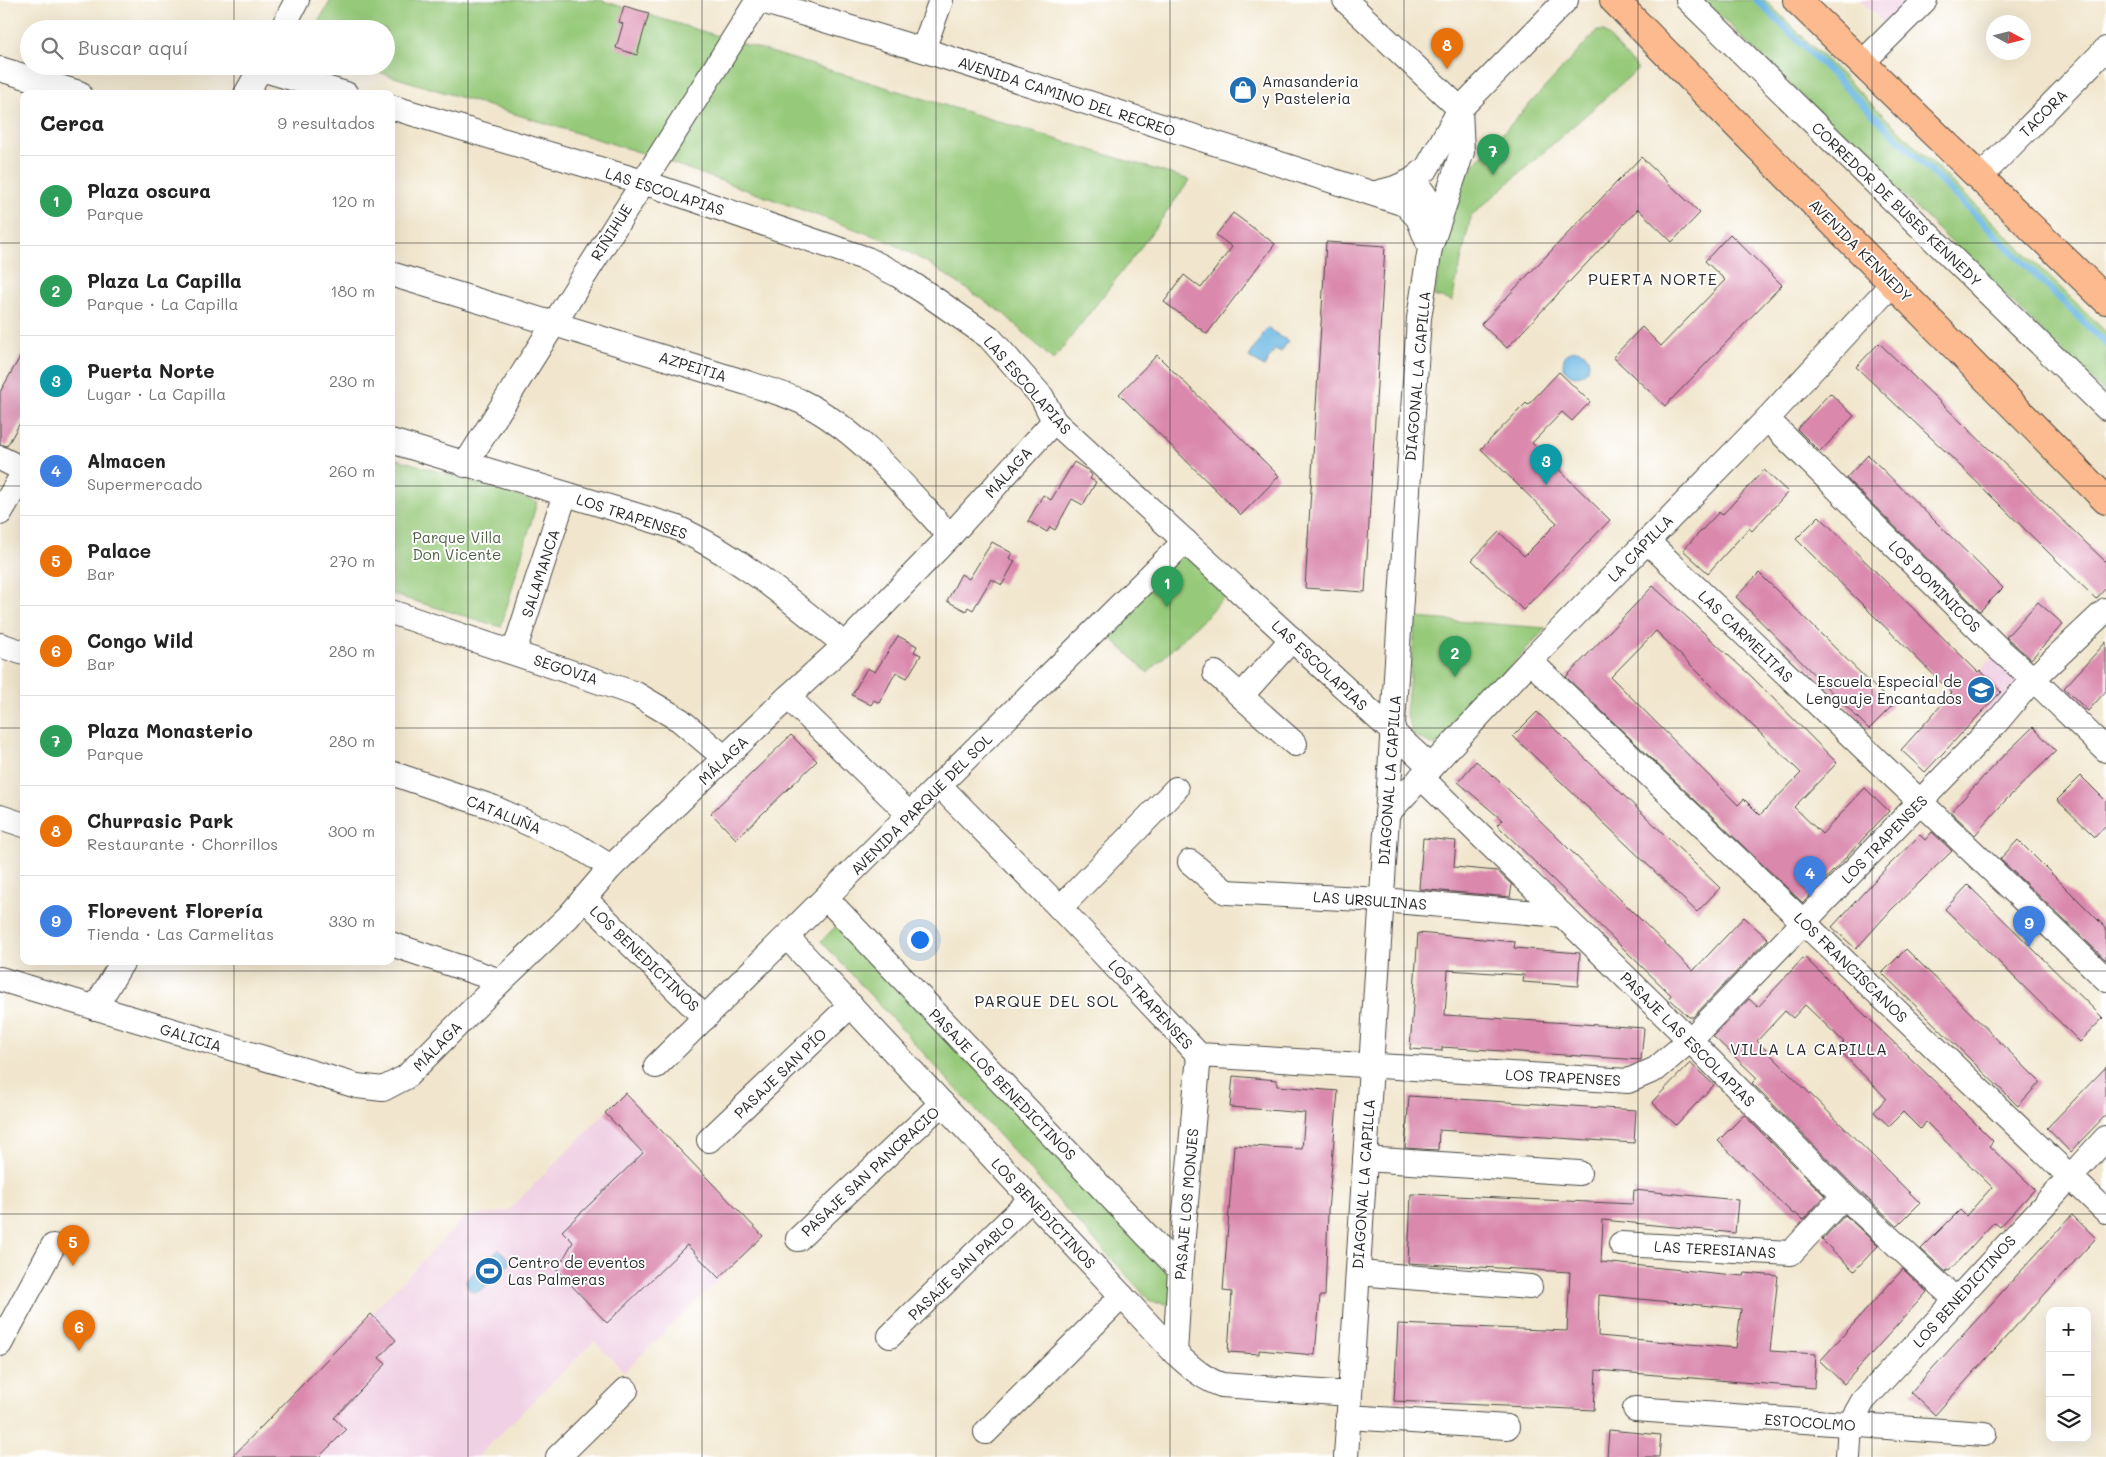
<!DOCTYPE html>
<html lang="es">
<head>
<meta charset="utf-8">
<style>
  body { margin:0; font-family:Mali,sans-serif; background:#f2f2f2; color:#222 }
  .controls { position:absolute; right:15px; bottom:15px; display:grid; overflow:hidden; border-radius:10px; box-shadow:0 5px 20px #0002 }
  .controls button { width:45px; height:45px; display:grid; place-items:center; padding:0; border:0; border-bottom:1px solid #e0e0e0; background:#fff; color:#222; font:25px sans-serif }
  .compass { position:absolute; left:1986px; top:15px; width:45px; height:45px; border-radius:50%; background:#fff; box-shadow:0 5px 20px #0002; rotate:97deg }
  .you { position:absolute; left:919px; top:939px; width:18px; height:18px; margin:-12px; border:4px solid #fff; border-radius:50%; background:#1a73e8; box-shadow:0 0 0 8px #1a73e833 }
  .badge { display:grid; place-items:center; width:32px; height:32px; border-radius:50%; background:#ea580c; color:#fff; font-size:16px; font-weight:700 }
  .pin { position:absolute; translate:-50% -41px; filter:drop-shadow(0 1px 2px #0008) }
  .pin::after { content:''; position:absolute; top:26px; width:18px; height:15px; background:inherit; clip-path:polygon(0 0,100% 0,50% 100%) }
  .list { margin:0; padding:0; list-style:none }
  h2 { display:flex; justify-content:space-between; align-items:center; height:65px; margin:0; padding:0 20px; font-size:21px }
  h2 small { font-size:16px; font-weight:400; color:#767676 }
  .list li { display:grid; grid-template-columns:32px 1fr auto; gap:15px; align-items:center; box-sizing:border-box; height:90px; padding:0 20px; border-top:1px solid #e0e0e0 }
  .list b { display:block; font-size:19px; white-space:nowrap }
  .list p { margin:0; font-size:16px; white-space:nowrap; color:#767676 }
  .list em { font-size:16px; font-style:normal; color:#767676 }
  .icon { flex:none; width:28px; height:28px; fill:none; stroke:currentColor; stroke-width:2; stroke-linecap:round; stroke-linejoin:round }
  .map { position:relative; flex:none; width:2106px; height:1457px; overflow:hidden }
  .search { position:absolute; background:#fff; box-shadow:0 5px 20px #0002; left:20px; top:20px; width:375px; height:55px; display:flex; align-items:center; gap:12px; box-sizing:border-box; padding:0 18px; border-radius:28px; color:#767676; font-size:19px }
  .panel { position:absolute; background:#fff; box-shadow:0 5px 20px #0002; left:20px; top:90px; width:375px; height:875px; border-radius:10px }
  .map>svg:first-child { display:block }
  .built { fill:#f0d0e4 }
  .green { fill:#96c979; stroke:#607a52 }
  .water { fill:#68b6e2; stroke:#4a7086 }
  .lines { fill:none; stroke-linecap:round; stroke-linejoin:round }
  .stream { stroke:#68b6e2; stroke-width:7 }
  .building { fill:#da89ad; fill-rule:evenodd }
  .minor-casing { stroke:#494743; stroke-width:26 }
  .major-casing { stroke:#494743; stroke-width:30 }
  .minor { stroke:#fff; stroke-width:24 }
  .major { stroke:#fcba8e; stroke-width:28 }
  .grid { fill:none; stroke:#2b2b2b; stroke-width:1; stroke-opacity:0.55 }
  .labels { text-anchor:middle; dominant-baseline:central; stroke-width:4; stroke-linejoin:round; paint-order:stroke }
  .poi-label { font-size:15px; fill:#2b2b2b; stroke:#fff; text-anchor:start }
  .street-label { font-size:15px; fill:#2b2b2b; stroke:#fff }
  .park-label { font-size:15px; fill:#506246; stroke:#fff }
  .neighbourhood-label { font-size:16px; letter-spacing:1px; fill:#2b2b2b; stroke:#fff }
</style>
</head>
<body>
<div class="map">
<svg width="2106" height="1457" viewBox="0 0 2106 1457">
  <rect width="100%" height="100%" fill="#fff"/>
  <filter id="ink" filterUnits="userSpaceOnUse"><feTurbulence type="fractalNoise" baseFrequency=".02" numOctaves="2"/><feDisplacementMap in="SourceGraphic" scale="10" xChannelSelector="R" yChannelSelector="G"/><feConvolveMatrix kernelMatrix="1 2 1 2 8 2 1 2 1" color-interpolation-filters="sRGB"/></filter>
  <filter id="wash" filterUnits="userSpaceOnUse"><feTurbulence type="fractalNoise" baseFrequency=".0096" numOctaves="4" result="noise"/><feDisplacementMap in="SourceGraphic" scale="20" xChannelSelector="R" yChannelSelector="G"/><feGaussianBlur stdDeviation="1.12" result="paint"/><feColorMatrix in="noise" values="0 0 0 0 0 0 0 0 0 0 0 0 0 0 0 0 0 1.4 0 .05"/><feComposite in="paint" operator="in"/></filter>
  <g filter="url(#wash)">
    <rect width="100%" height="100%" fill="#f1e6cd"/>
    <g class="built">
      <polygon points="1860,0 1914,0 1888,27"/>
      <polygon points="2000,650 2033,679 1996,723 1961,689"/>
      <polygon points="625,1093 763,1236 624,1372 594,1341 477,1457 245,1457 238,1450 465,1217 508,1211"/>
    </g>
    <g class="green">
      <polygon points="331,0 600,0 1190,180 1141,247 1053,360 1004,314 928,263 888,241 655,157 358,66 386,66 386,29 314,29"/>
      <polygon points="1704,0 1765,0 2106,332 2106,394"/>
      <polygon points="1597,31 1604,31 1638,69 1471,216 1452,301 1434,296 1444,243 1461,186 1475,163"/>
      <polygon points="391,457 537,502 501,627 391,594"/>
      <polygon points="1185,541 1235,587 1148,673 1099,627"/>
      <polygon points="1416,618 1546,628 1436,746 1414,736 1406,713"/>
      <polygon points="840,922 1172,1276 1170,1304 1151,1302 821,941"/>
    </g>
    <g class="water">
      <polygon points="1267,328 1288,341 1281,352 1275,349 1264,367 1249,357"/>
      <circle cx="1576" cy="363" r="13"/>
      <path d="M499 1249 511 1262C502 1271 470 1312 466 1280Z"/>
    </g>
    <g class="lines">
      <polyline class="stream" points="1757,0 2106,344"/>
    </g>
    <g id="blocks">
      <g class="building">
        <polygon points="624,6 649,13 637,55 616,48 623,24 619,22"/>
        <polygon points="1641,157 1700,213 1672,242 1638,209 1507,348 1481,324"/>
        <polygon points="1233,213 1275,244 1207,334 1164,302 1184,275 1201,288 1232,247 1216,235"/>
        <polygon points="1730,234 1782,285 1665,406 1613,357 1642,327 1661,346 1725,280 1705,261"/>
        <polygon points="1326,242 1385,246 1365,592 1305,588"/>
        <polygon points="1879,343 2106,562 2106,588 2096,599 1945,451 1856,367"/>
        <polygon points="24,350 24,416 7,446 0,444 0,392"/>
        <polygon points="1157,355 1279,476 1241,515 1119,394"/>
        <polygon points="1559,372 1590,402 1572,421 1562,412 1532,443 1610,520 1523,610 1472,560 1499,532 1524,556 1557,523 1481,449 1526,403 1528,405"/>
        <polygon points="1830,393 1854,416 1820,452 1797,429"/>
        <polygon points="1868,455 2003,588 1980,611 1846,478"/>
        <polygon points="1074,462 1087,470 1092,475 1090,479 1096,482 1083,505 1072,499 1055,530 1050,527 1047,532 1028,521 1043,495 1051,500"/>
        <polygon points="1764,470 1788,492 1752,531 1749,528 1708,573 1683,550 1719,512 1722,515"/>
        <polygon points="1819,516 1978,672 1980,670 2001,692 1925,772 1901,750 1952,693 1796,539"/>
        <polygon points="992,542 1012,553 1009,558 1015,561 1002,585 991,579 973,610 968,607 966,611 947,601 961,574 969,579"/>
        <polygon points="1759,573 1893,705 1869,729 1736,597"/>
        <path d="M1653 586 1752 677 1837 763 1794 807 1822 834 1865 788 1889 811 1803 903 1566 677ZM1656 631 1801 773 1760 815 1744 799 1738 805 1611 677Z"/>
        <polygon points="2038,602 2063,624 2031,659 2006,637"/>
        <polygon points="898,636 917,646 914,652 921,655 907,678 896,672 879,703 874,700 871,705 852,695 867,668 875,672"/>
        <polygon points="2106,642 2106,691 2088,711 2064,688"/>
        <polygon points="1537,712 1720,888 1697,912 1513,736"/>
        <polygon points="2033,727 2056,751 2004,802 1975,835 1951,812 1996,763"/>
        <polygon points="791,735 817,761 736,839 711,813"/>
        <polygon points="1476,761 1509,790 1693,971 1744,917 1768,939 1693,1017 1689,1017 1669,998 1671,995 1497,825 1502,820 1458,782"/>
        <polygon points="2081,776 2106,801 2106,825 2095,837 2057,800"/>
        <polygon points="1932,832 1952,851 1891,910 1856,949 1832,927 1888,866 1920,835 1925,840"/>
        <polygon points="1423,838 1456,841 1454,867 1497,871 1512,885 1510,897 1419,889"/>
        <polygon points="2018,840 2106,928 2106,960 2000,859"/>
        <polygon points="1968,885 2103,1018 2080,1042 1945,909"/>
        <polygon points="1418,933 1515,942 1514,948 1580,953 1578,986 1523,982 1524,975 1448,970 1445,1015 1644,1028 1641,1060 1442,1047 1442,1051 1410,1049"/>
        <polygon points="1906,949 2040,1082 2018,1106 1882,973"/>
        <polygon points="1804,957 1951,1097 1950,1098 1993,1141 1989,1146 2035,1189 2000,1227 1994,1222 1949,1271 1947,1270 1946,1272 1921,1249 1960,1210 1966,1216 1992,1187 1926,1122 1920,1129 1903,1112 1889,1126 1874,1112 1886,1098 1837,1048 1844,1042 1805,1005 1793,1018 1785,1011 1757,1041 1920,1203 1897,1226 1854,1186 1764,1095 1752,1083 1757,1078 1713,1036 1749,999 1758,1007"/>
        <polygon points="1690,1063 1714,1085 1676,1125 1652,1102"/>
        <polygon points="2106,1067 2106,1115 2070,1152 2047,1128"/>
        <polygon points="1233,1076 1277,1080 1277,1086 1338,1091 1328,1211 1325,1296 1320,1296 1315,1355 1259,1350 1259,1354 1228,1352 1232,1292 1223,1291 1234,1145 1302,1149 1305,1113 1230,1107"/>
        <polygon points="625,1093 763,1236 719,1278 687,1245 607,1323 557,1270 573,1242 562,1231 643,1153 605,1113"/>
        <polygon points="1409,1096 1636,1110 1634,1143 1439,1130 1438,1150 1405,1148"/>
        <polygon points="1744,1115 1825,1196 1803,1220 1795,1213 1793,1214 1718,1141"/>
        <path d="M1634 1190 1738 1200 1735 1233 1603 1220 1601 1262 1744 1276 1745 1273 1778 1276 1770 1351 1816 1354 1814 1388 1596 1370 1594 1410 1394 1401 1398 1324 1567 1331 1570 1272 1408 1263 1411 1194 1633 1204ZM1599 1295 1741 1309 1736 1348 1598 1336Z"/>
        <polygon points="1845,1215 1878,1246 1854,1271 1822,1240"/>
        <polygon points="2072,1215 2096,1238 1935,1415 1911,1392"/>
        <polygon points="1903,1269 1927,1292 1844,1384 1820,1361"/>
        <polygon points="371,1314 396,1340 379,1358 386,1364 334,1418 346,1430 319,1457 232,1457"/>
        <polygon points="1609,1430 1661,1435 1659,1457 1607,1457"/>
      </g>
    </g>
  </g>
  <g filter="url(#ink)">
    <use href="#blocks" fill-opacity="0" stroke="#494743" stroke-width="1"/>
    <g class="lines">
      <defs>
        <g id="minor">
          <polyline points="759,0 923,50 1405,204 1418,218 1430,248"/>
          <polyline points="1345,0 1460,109"/>
          <polyline points="1688,0 2106,408"/>
          <polyline points="282,29 297,0"/>
          <polyline points="923,50 941,0"/>
          <polyline points="1862,63 1925,0"/>
          <polyline points="0,69 79,93"/>
          <polyline points="261,69 346,94"/>
          <polyline points="246,94 262,66"/>
          <polyline points="391,107 643,182 867,259 898,275 926,293 989,337 1042,397 1054,421 1431,767"/>
          <polyline points="1980,177 2106,49"/>
          <path d="M1411 181C1429 192 1433 214 1432 234"/>
          <polyline points="1376,193 1395,188 1411,181 1427,168 1460,109 1566,0"/>
          <path d="M391 274 747 383C765 389 785 394 802 402 861 431 906 489 950 536"/>
          <polyline points="1767,419 2000,650 2033,679 2106,750"/>
          <path d="M391 441 675 527C738 555 792 602 845 645"/>
          <polyline points="0,458 24,470"/>
          <polyline points="465,465 758,0"/>
          <polyline points="0,513 24,472"/>
          <polyline points="1647,541 2106,979"/>
          <polyline points="391,612 636,694 680,720 725,758"/>
          <polyline points="0,645 24,653"/>
          <polyline points="514,652 565,494"/>
          <polyline points="1530,661 2106,1211"/>
          <polyline points="1215,673 1295,744"/>
          <polyline points="1241,696 1292,639"/>
          <polyline points="788,697 910,815"/>
          <polyline points="391,773 492,807 574,844 611,867"/>
          <polyline points="1421,777 1690,1040 1844,1196 1956,1300"/>
          <polyline points="939,785 1060,908 1199,1055 1628,1081 1656,1069 1690,1040 1996,723 2033,679 2106,610"/>
          <polyline points="1387,814 1530,661 1767,419 1893,283"/>
          <polyline points="0,817 24,825"/>
          <polyline points="1190,862 1226,892 1382,900 1562,915"/>
          <polyline points="584,898 705,1018"/>
          <polyline points="826,898 1180,1270"/>
          <polyline points="1060,908 1176,789"/>
          <path d="M787 937 1175 1353C1190 1366 1203 1379 1222 1385L1350 1394"/>
          <polyline points="391,944 501,981"/>
          <polyline points="0,979 357,1086 383,1089 406,1077 501,981 568,917 611,867 788,697 845,645 950,536 1054,421"/>
          <polyline points="95,1008 123,961"/>
          <polyline points="656,1066 1185,541"/>
          <polyline points="709,1140 851,1005"/>
          <polyline points="1365,1159 1579,1173"/>
          <polyline points="798,1239 942,1103"/>
          <polyline points="1621,1244 1791,1253 1844,1196"/>
          <polyline points="1358,1273 1530,1287"/>
          <polyline points="890,1336 1031,1199"/>
          <polyline points="0,1344 53,1246"/>
          <polyline points="1175,1353 1180,1270 1199,1055"/>
          <polyline points="1635,1409 1984,1434"/>
          <polyline points="1348,1417 1507,1427"/>
          <polyline points="986,1432 1122,1296"/>
          <polyline points="558,1457 626,1390"/>
          <polyline points="1346,1457 1419,318 1430,248 1462,152 1460,109"/>
          <polyline points="1848,1457 1850,1424 1863,1401 2106,1138"/>
        </g>
        <g id="major">
          <polyline points="1614,0 2106,500"/>
          <polyline points="1797,0 2106,300"/>
        </g>
      </defs>
      <use href="#minor" class="minor-casing"/>
      <use href="#major" class="major-casing"/>
      <use href="#minor" class="minor"/>
      <use href="#major" class="major"/>
    </g>
  </g>
  <path class="grid" d="M234 0V29M468 0V1457M702 0V1457M936 0V1457M1170 0V1457M1404 0V1457M1638 0V1457M1872 0V1457M234 66V94M0 243H24M391 243H2106M0 486H24M391 486H2106M0 728H24M391 728H2106M234 961V1457M0 971H2106M0 1214H2106"/>
  <defs>
    <symbol id="shop-disc" viewBox="-11 -11 22 22"><circle r="9.5" fill="#1f6fb2" stroke="#fff"/><path d="M-5-2.5h2.3a2.7 3.5 0 0 1 5.4 0H5L5.5 6h-11ZM-1.5-2.5h3a1.5 2.3 0 0 0-3 0Z" fill="#fff"/></symbol>
    <symbol id="school-disc" viewBox="-11 -11 22 22"><circle r="9.5" fill="#1f6fb2" stroke="#fff"/><path d="M0-5L7-2L0 1L-7-2ZM-4 1L0 2.5L4 1V4Q0 6-4 4Z" fill="#fff"/></symbol>
    <symbol id="stadium-disc" viewBox="-11 -11 22 22"><circle r="9.5" fill="#1f6fb2" stroke="#fff"/><path d="M0-5a6.5 5 0 1 0 0 10a6.5 5 0 1 0 0-10ZM-3.5-1.8h7v3.6h-7Z" fill="#fff"/></symbol>
  </defs>
  <g fill-rule="evenodd">
    <use href="#shop-disc" x="1227" y="74" width="32" height="32"/>
    <use href="#school-disc" x="1965" y="674" width="32" height="32"/>
    <use href="#stadium-disc" x="473" y="1255" width="32" height="32"/>
  </g>
  <g class="labels">
    <g class="poi-label">
      <text x="1262" y="81">Amasanderia<tspan x="1262" dy="17">y Pasteleria</tspan></text>
      <text x="1962" y="681" text-anchor="end">Escuela Especial de<tspan x="1962" dy="17">Lenguaje Encantados</tspan></text>
      <text x="508" y="1262">Centro de eventos<tspan x="508" dy="17">Las Palmeras</tspan></text>
    </g>
    <g class="street-label">
      <text transform="translate(1067 96) rotate(18)">AVENIDA CAMINO DEL RECREO</text>
      <text transform="translate(2043 113) rotate(-45)">TACORA</text>
      <text transform="translate(665 191) rotate(18)">LAS ESCOLAPIAS</text>
      <text transform="translate(1897 204) rotate(44)">CORREDOR DE BUSES KENNEDY</text>
      <text transform="translate(611 232) rotate(-58)">RIÑIHUE</text>
      <text transform="translate(1861 250) rotate(45)">AVENIDA KENNEDY</text>
      <text transform="translate(693 366) rotate(17)">AZPEITIA</text>
      <text transform="translate(1417 376) rotate(-85)">DIAGONAL LA CAPILLA</text>
      <text transform="translate(1028 385) rotate(49)">LAS ESCOLAPIAS</text>
      <text transform="translate(1008 472) rotate(-48)">MÁLAGA</text>
      <text transform="translate(632 516) rotate(18)">LOS TRAPENSES</text>
      <text transform="translate(1640 548) rotate(-46)">LA CAPILLA</text>
      <text transform="translate(540 573) rotate(-72)">SALAMANCA</text>
      <text transform="translate(1935 586) rotate(45)">LOS DOMINICOS</text>
      <text transform="translate(1746 636) rotate(44)">LAS CARMELITAS</text>
      <text transform="translate(1320 665) rotate(43)">LAS ESCOLAPIAS</text>
      <text transform="translate(566 669) rotate(18)">SEGOVIA</text>
      <text transform="translate(723 760) rotate(-44)">MÁLAGA</text>
      <text transform="translate(1389 780) rotate(-86)">DIAGONAL LA CAPILLA</text>
      <text transform="translate(921 804) rotate(-45)">AVENIDA PARQUE DEL SOL</text>
      <text transform="translate(504 814) rotate(22)">CATALUÑA</text>
      <text transform="translate(1884 839) rotate(-46)">LOS TRAPENSES</text>
      <text transform="translate(1370 900) rotate(4)">LAS URSULINAS</text>
      <text transform="translate(645 958) rotate(44)">LOS BENEDICTINOS</text>
      <text transform="translate(1851 967) rotate(44)">LOS FRANCISCANOS</text>
      <text transform="translate(1151 1004) rotate(47)">LOS TRAPENSES</text>
      <text transform="translate(191 1037) rotate(17)">GALICIA</text>
      <text transform="translate(1688 1039) rotate(45)">PASAJE LAS ESCOLAPIAS</text>
      <text transform="translate(437 1046) rotate(-46)">MÁLAGA</text>
      <text transform="translate(780 1073) rotate(-44)">PASAJE SAN PÍO</text>
      <text transform="translate(1563 1077) rotate(3)">LOS TRAPENSES</text>
      <text transform="translate(1003 1084) rotate(46)">PASAJE LOS BENEDICTINOS</text>
      <text transform="translate(870 1171) rotate(-43)">PASAJE SAN PANCRACIO</text>
      <text transform="translate(1363 1184) rotate(-86)">DIAGONAL LA CAPILLA</text>
      <text transform="translate(1186 1204) rotate(-85)">PASAJE LOS MONJES</text>
      <text transform="translate(1044 1213) rotate(47)">LOS BENEDICTINOS</text>
      <text transform="translate(1715 1249) rotate(3)">LAS TERESIANAS</text>
      <text transform="translate(961 1268) rotate(-44)">PASAJE SAN PABLO</text>
      <text transform="translate(1964 1291) rotate(-48)">LOS BENEDICTINOS</text>
      <text transform="translate(1810 1422) rotate(4)">ESTOCOLMO</text>
    </g>
    <g class="park-label">
      <text x="457" y="537">Parque Villa<tspan x="457" dy="17">Don Vicente</tspan></text>
    </g>
    <g class="neighbourhood-label">
      <text x="1653" y="278">PUERTA NORTE</text>
      <text x="1047" y="1000">PARQUE DEL SOL</text>
      <text x="1809" y="1048">VILLA LA CAPILLA</text>
    </g>
  </g>
</svg>
<div class="controls">
<button>+</button>
<button>−</button>
<button><svg class="icon" aria-label="layers" viewBox="0 0 24 24"><path d="M12 4l9 5-9 5-9-5zM3 14l9 5 9-5"/></svg></button>
</div>
<svg class="compass" viewBox="-18 -18 36 36"><path d="M0-13l5 13h-10z" fill="#e53935"/><path d="M0 13l5-13h-10z" fill="#767676"/></svg>
<div class="you"></div>
<div class="pin badge" style="left:1167px;top:607px;background:#2e9e5b">1</div>
<div class="pin badge" style="left:1455px;top:677px;background:#2e9e5b">2</div>
<div class="pin badge" style="left:1546px;top:485px;background:#0f9aa8">3</div>
<div class="pin badge" style="left:1810px;top:897px;background:#3f7fe0">4</div>
<div class="pin badge" style="left:73px;top:1266px;background:#e8710a">5</div>
<div class="pin badge" style="left:79px;top:1351px;background:#e8710a">6</div>
<div class="pin badge" style="left:1493px;top:175px;background:#2e9e5b">7</div>
<div class="pin badge" style="left:1447px;top:69px;background:#e8710a">8</div>
<div class="pin badge" style="left:2029px;top:947px;background:#3f7fe0">9</div>
<div class="search"><svg class="icon" aria-label="search" viewBox="0 0 24 24"><circle cx="10" cy="10" r="6"/><path d="M15 15l6 6"/></svg>Buscar aquí</div>
<section class="panel">
<h2>Cerca<small>9 resultados</small></h2>
<ul class="list">
<li><span class="badge" style="background:#2e9e5b">1</span><div><b>Plaza oscura</b><p>Parque</p></div><em>120 m</em></li>
<li><span class="badge" style="background:#2e9e5b">2</span><div><b>Plaza La Capilla</b><p>Parque · La Capilla</p></div><em>180 m</em></li>
<li><span class="badge" style="background:#0f9aa8">3</span><div><b>Puerta Norte</b><p>Lugar · La Capilla</p></div><em>230 m</em></li>
<li><span class="badge" style="background:#3f7fe0">4</span><div><b>Almacen</b><p>Supermercado</p></div><em>260 m</em></li>
<li><span class="badge" style="background:#e8710a">5</span><div><b>Palace</b><p>Bar</p></div><em>270 m</em></li>
<li><span class="badge" style="background:#e8710a">6</span><div><b>Congo Wild</b><p>Bar</p></div><em>280 m</em></li>
<li><span class="badge" style="background:#2e9e5b">7</span><div><b>Plaza Monasterio</b><p>Parque</p></div><em>280 m</em></li>
<li><span class="badge" style="background:#e8710a">8</span><div><b>Churrasic Park</b><p>Restaurante · Chorrillos</p></div><em>300 m</em></li>
<li><span class="badge" style="background:#3f7fe0">9</span><div><b>Florevent Florería</b><p>Tienda · Las Carmelitas</p></div><em>330 m</em></li>
</ul>
</section>
</div>
</body>
</html>
